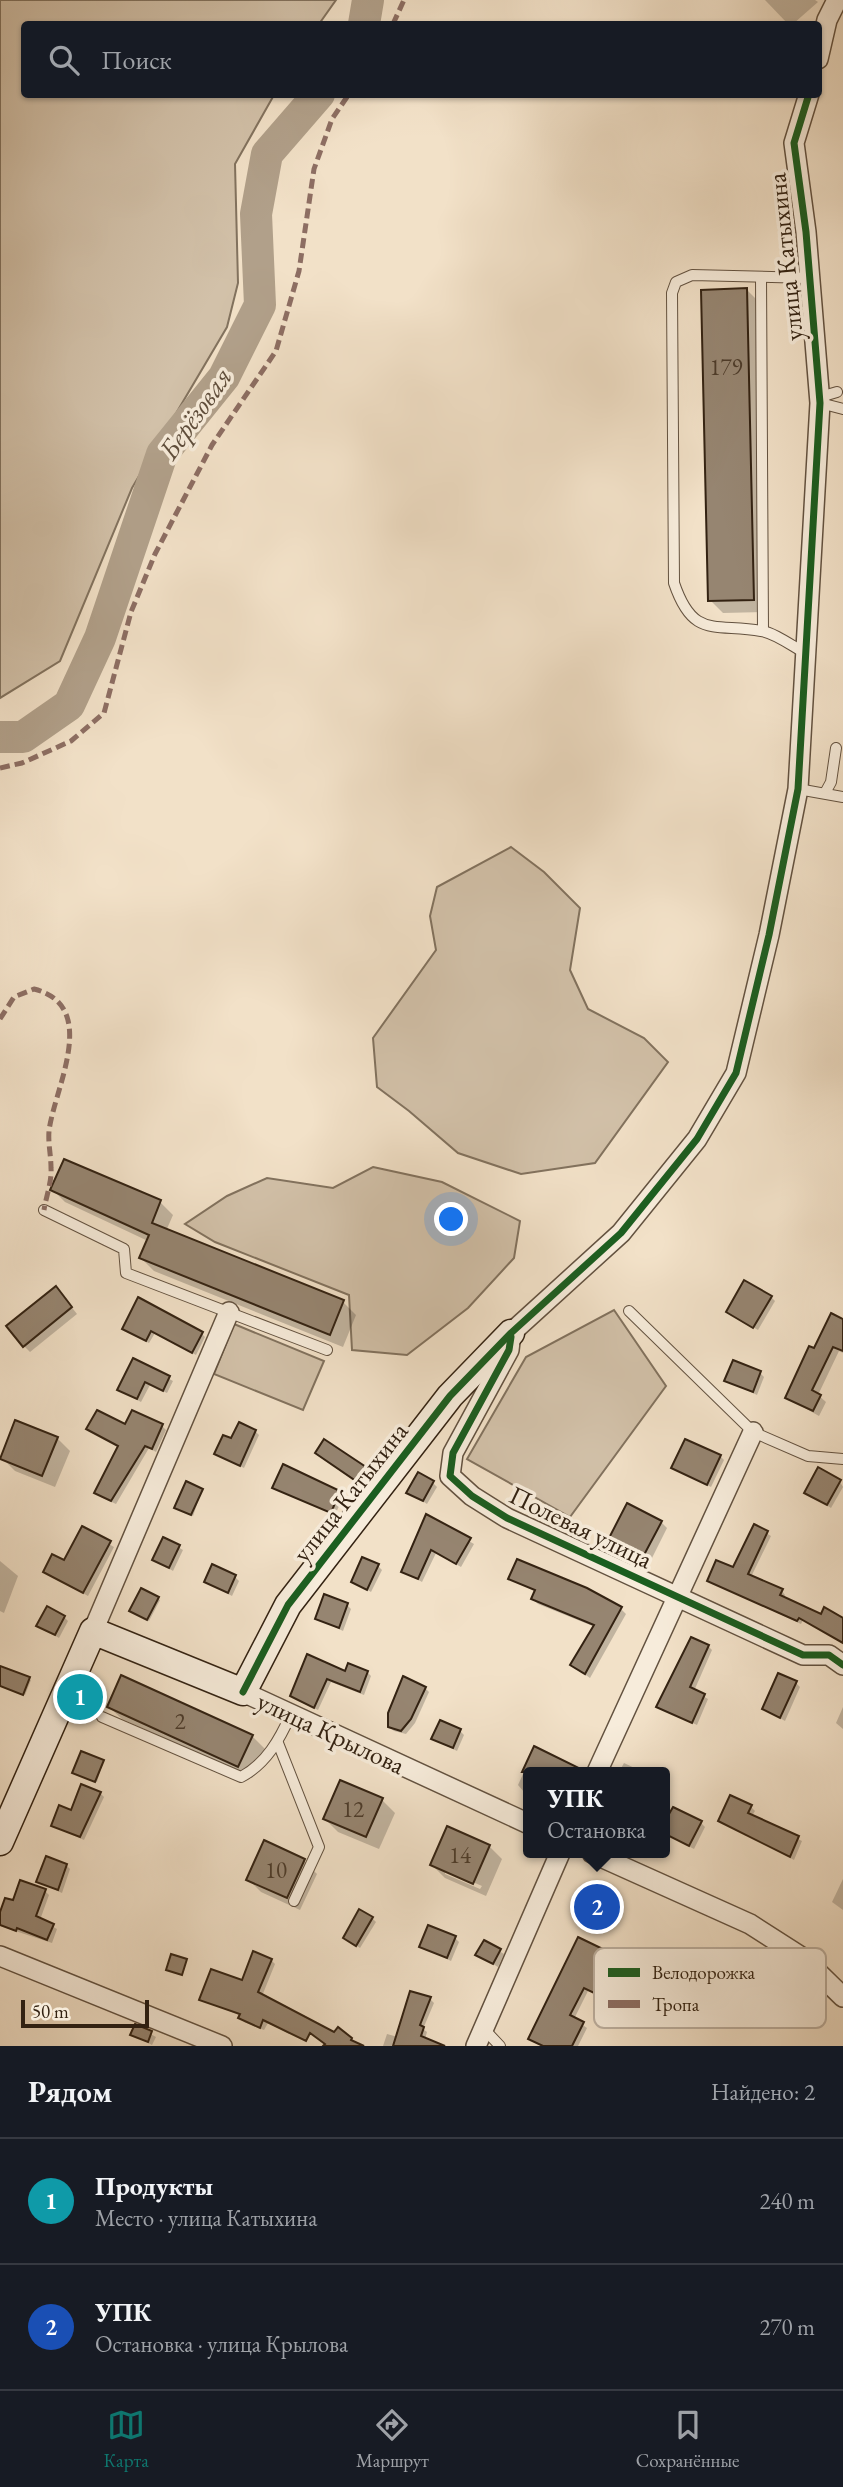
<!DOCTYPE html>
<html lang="ru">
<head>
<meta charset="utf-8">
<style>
  body { margin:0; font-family:"EB Garamond",serif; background:#20242c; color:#f1f3f6 }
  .scale { position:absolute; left:21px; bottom:18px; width:128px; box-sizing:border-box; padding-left:7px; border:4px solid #332212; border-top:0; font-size:19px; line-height:24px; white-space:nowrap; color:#332212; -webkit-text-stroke:5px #f7ecdb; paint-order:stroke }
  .you { position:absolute; left:452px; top:1220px; width:24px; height:24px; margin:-18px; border:5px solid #fff; border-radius:50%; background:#1a73e8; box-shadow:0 0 0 10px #1a73e833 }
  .badge { display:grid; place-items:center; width:46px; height:46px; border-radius:50%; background:#0f766e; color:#fff; font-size:23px; font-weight:700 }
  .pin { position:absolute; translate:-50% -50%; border:4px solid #fff; box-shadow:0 2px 7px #0006 }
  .popup { position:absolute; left:523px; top:1767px; width:147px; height:91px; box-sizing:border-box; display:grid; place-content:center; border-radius:7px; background:#171b24; filter:drop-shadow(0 2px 5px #0005); font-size:23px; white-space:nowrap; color:#9ea1a6 }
  .popup b { font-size:26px; color:#f1f3f6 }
  .popup::after { content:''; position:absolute; left:50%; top:100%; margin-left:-14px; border:14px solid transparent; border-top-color:#171b24 }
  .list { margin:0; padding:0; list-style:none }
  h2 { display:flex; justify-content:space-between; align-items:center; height:91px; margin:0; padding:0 28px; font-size:30px }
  h2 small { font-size:23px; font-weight:400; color:#9ea1a6 }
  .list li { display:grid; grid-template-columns:46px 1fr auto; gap:21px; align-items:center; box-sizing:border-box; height:126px; padding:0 28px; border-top:2px solid #363941 }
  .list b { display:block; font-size:26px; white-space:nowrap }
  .list p { margin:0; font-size:23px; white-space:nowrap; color:#9ea1a6 }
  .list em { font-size:23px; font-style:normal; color:#9ea1a6 }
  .icon { flex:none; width:38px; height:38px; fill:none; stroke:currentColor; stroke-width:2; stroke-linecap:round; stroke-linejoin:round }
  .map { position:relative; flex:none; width:843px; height:2046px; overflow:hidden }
  .search { position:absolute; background:#171b24; box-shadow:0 2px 5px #0004; left:21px; right:21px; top:21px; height:77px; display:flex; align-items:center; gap:18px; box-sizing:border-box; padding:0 24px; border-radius:7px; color:#9ea1a6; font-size:26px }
  .sheet { height:343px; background:#171b24 }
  nav { display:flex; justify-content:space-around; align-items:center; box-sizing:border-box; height:98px; border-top:2px solid #363941; background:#171b24; font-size:19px; color:#9ea1a6 }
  nav a { display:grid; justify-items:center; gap:4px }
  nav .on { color:#0f766e }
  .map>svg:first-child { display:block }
  .green { fill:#d2c1a9; stroke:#82725e; stroke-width:2 }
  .shadow { fill:#0003; fill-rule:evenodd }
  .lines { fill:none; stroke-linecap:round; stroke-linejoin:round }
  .river { stroke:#b1a08a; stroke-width:32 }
  .building { fill:#968571; stroke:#332212; stroke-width:2 }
  .lane-casing { stroke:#635240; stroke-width:12 }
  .street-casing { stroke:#635240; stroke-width:22 }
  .secondary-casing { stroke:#332212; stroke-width:29 }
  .lane { stroke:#f7ecdb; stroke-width:10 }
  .street { stroke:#f7ecdb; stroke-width:19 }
  .secondary { stroke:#f7ecdb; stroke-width:26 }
  .quiet { stroke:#8d6e63; stroke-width:5; stroke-dasharray:10 5; stroke-linecap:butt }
  .cycleway-casing { stroke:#f7ecdb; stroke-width:11 }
  .cycleway { stroke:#1b5e20; stroke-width:7 }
  .labels { text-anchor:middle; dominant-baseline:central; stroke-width:7; stroke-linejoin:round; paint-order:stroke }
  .number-label { font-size:23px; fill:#4c3b2a }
  .street-label { font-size:26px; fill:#332212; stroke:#f7ecdb }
  .water-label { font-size:28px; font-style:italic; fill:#5f4e3c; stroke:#f7ecdb }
  .key { fill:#f7ecdb; stroke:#bcaf9f; stroke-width:2 }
  .key-label { font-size:19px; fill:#332212 }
</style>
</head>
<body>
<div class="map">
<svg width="843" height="2046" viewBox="0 0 843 2046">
  <rect width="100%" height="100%" fill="#f2e1c8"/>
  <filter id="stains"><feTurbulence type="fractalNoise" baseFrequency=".00286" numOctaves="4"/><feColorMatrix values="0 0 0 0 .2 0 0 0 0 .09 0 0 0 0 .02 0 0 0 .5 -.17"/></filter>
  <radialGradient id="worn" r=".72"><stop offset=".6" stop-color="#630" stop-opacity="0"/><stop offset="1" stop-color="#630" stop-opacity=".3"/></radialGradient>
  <g class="green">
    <polygon points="0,0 336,0 319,24 24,24 24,94 274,95 235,164 238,283 227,327 132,488 60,661 0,698"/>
    <polygon points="511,847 544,872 580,908 570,970 588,1009 644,1038 668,1062 595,1163 521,1174 458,1153 409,1111 377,1087 373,1038 436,950 430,916 437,887"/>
    <polygon points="373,1167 442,1182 520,1221 514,1258 468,1308 407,1355 352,1350 349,1295 215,1242 185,1224 227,1196 267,1178 333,1188"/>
    <polygon points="614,1310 666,1386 570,1517 467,1459 526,1357"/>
    <polygon points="234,1324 324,1361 303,1410 214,1374"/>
  </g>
  <g class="shadow">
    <polygon points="765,0 815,0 818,2 793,24 788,24"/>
    <polygon points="747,290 760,303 766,612 723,613 710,600"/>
    <polygon points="65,1161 160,1202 173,1215 166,1231 343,1302 356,1315 343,1347 154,1271 141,1258 148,1241 65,1202 52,1189"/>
    <polygon points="62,1295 77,1314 30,1352 24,1346"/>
    <polygon points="771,1297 775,1301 758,1330 728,1312"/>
    <polygon points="139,1299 202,1334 205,1337 196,1355 155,1333 149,1343 127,1332 124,1329"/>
    <polygon points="843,1320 843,1353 839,1351 818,1395 826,1402 819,1416 787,1398 815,1350"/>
    <polygon points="134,1360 173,1381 167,1393 150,1385 141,1402 119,1390"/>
    <polygon points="760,1373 764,1377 757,1395 726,1380"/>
    <polygon points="162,1426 166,1430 156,1452 149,1448 116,1504 101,1497 97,1493 120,1447 89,1429"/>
    <polygon points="255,1431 259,1435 244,1468 216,1454 232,1441"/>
    <polygon points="57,1438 70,1451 55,1487 15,1471 2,1458"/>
    <polygon points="321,1456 365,1468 369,1472 361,1483"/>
    <polygon points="720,1456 724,1460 711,1487 673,1468"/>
    <polygon points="840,1482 843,1487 831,1508 806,1492"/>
    <polygon points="433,1483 437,1487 427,1504 409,1492"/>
    <polygon points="274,1488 339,1492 343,1497 335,1515"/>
    <polygon points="202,1490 193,1516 177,1509"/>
    <polygon points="427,1517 474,1544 461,1567 436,1553 422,1582 403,1571"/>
    <polygon points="661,1522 667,1528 651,1560 612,1537"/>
    <polygon points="754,1526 771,1536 751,1577 782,1591 785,1595 784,1598 821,1616 843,1619 843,1642 803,1620 801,1624 709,1581 734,1569"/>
    <polygon points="83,1529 114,1547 88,1596 45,1572 65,1563"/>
    <polygon points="164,1539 183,1550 173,1571 154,1559"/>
    <polygon points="0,1561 18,1576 4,1613 0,1611"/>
    <polygon points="378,1566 382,1570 371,1592 353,1581"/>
    <polygon points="235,1577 239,1581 232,1596 206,1582"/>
    <polygon points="510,1578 620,1608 626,1614 590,1678 572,1665 595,1627 538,1604 533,1599 536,1592"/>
    <polygon points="142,1590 160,1600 149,1621 133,1612"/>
    <polygon points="347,1605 351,1609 343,1631 317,1618"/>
    <polygon points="64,1617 68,1621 59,1638 38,1625"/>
    <polygon points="708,1646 712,1650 694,1691 708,1699 697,1725 658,1707 669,1680 673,1682"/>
    <polygon points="308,1656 346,1673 367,1672 371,1676 364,1695 331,1682 318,1710 296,1700 292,1696"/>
    <polygon points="0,1667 31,1680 25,1695 0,1685"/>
    <polygon points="796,1683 800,1687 785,1721 764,1709"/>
    <polygon points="425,1688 429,1692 415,1723 406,1734 394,1731 389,1727"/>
    <polygon points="109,1707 252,1736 265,1749 252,1778 122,1719"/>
    <polygon points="843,1707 843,1729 836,1723"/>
    <polygon points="460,1731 464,1735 457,1751 433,1739"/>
    <polygon points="535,1748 576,1772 529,1772 529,1794 524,1792 518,1785"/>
    <polygon points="103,1761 97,1782 76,1774"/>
    <polygon points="624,1763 643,1772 619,1772"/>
    <polygon points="100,1793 104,1797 84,1840 53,1826"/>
    <polygon points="382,1800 395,1813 379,1849 338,1832 325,1819"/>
    <polygon points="751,1807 755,1811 752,1816 802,1841 794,1860 720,1820"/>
    <polygon points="701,1823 705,1827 694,1849 665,1834 665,1825"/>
    <path d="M489 1846 502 1859 486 1896 445 1878 432 1865ZM445 1870 482 1886 480 1889 445 1874Z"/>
    <polygon points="304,1861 317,1874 300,1910 261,1892 248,1879"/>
    <polygon points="66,1865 70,1869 62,1893 38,1882"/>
    <polygon points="843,1879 843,1910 832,1902"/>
    <polygon points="45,1891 49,1895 40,1920 57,1929 52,1943 0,1926 0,1917 14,1903"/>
    <polygon points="372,1918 376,1922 360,1948 345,1938"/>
    <polygon points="455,1938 459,1942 451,1961 421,1946"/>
    <polygon points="484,1942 504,1954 498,1967 478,1955"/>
    <polygon points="608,1953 612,1957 607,1967 654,1993 642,2017 588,1991 574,2019 587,2028 578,2046 542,2046 534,2042 530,2038"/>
    <polygon points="271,1960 275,1964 262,1996 335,2034 351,2039 355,2043 353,2046 329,2046 295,2020 289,2034 268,2023 264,2030 244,2022 241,2016 201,1999 243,1982"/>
    <polygon points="430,1999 434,2003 423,2029 427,2032 425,2039 433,2046 383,2046 387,2034 398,2037"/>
    <polygon points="136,2026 156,2037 152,2045 132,2034"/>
  </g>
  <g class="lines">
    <g class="river">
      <polyline points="364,24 368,0"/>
      <polyline points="0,737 23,737 69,705 100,638 162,454 224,377 260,305 256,214 267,154 319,94"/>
    </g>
  </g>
  <g class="building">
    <polygon points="747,288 754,600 708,601 701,290"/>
    <polygon points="64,1159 161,1200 152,1223 344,1300 330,1335 139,1258 149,1235 50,1190"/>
    <polygon points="744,1280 772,1296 753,1328 726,1312"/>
    <polygon points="56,1286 72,1307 23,1347 6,1326"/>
    <polygon points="138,1297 203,1332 192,1353 151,1331 146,1341 122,1329"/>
    <polygon points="831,1313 843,1319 843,1351 833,1347 812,1390 821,1395 813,1411 785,1398 809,1346 814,1348"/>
    <polygon points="133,1358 170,1376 163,1391 145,1382 137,1399 117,1390"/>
    <polygon points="733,1360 761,1371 753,1392 724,1381"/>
    <polygon points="97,1410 125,1424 132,1410 163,1424 152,1449 145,1446 111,1501 94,1493 118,1446 86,1429"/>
    <polygon points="15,1420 58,1437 42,1476 0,1459"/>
    <polygon points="239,1422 256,1430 240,1466 214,1454 223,1435 231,1438"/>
    <polygon points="324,1439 366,1467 356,1481 315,1453"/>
    <polygon points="685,1439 721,1455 707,1485 671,1468"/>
    <polygon points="283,1464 340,1491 331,1513 272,1488"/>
    <polygon points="818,1467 841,1480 827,1505 804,1493"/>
    <polygon points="418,1472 434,1481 423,1501 406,1493"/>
    <polygon points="186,1481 203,1489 191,1515 174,1508"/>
    <polygon points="627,1503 662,1521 644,1555 609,1538"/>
    <polygon points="426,1514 471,1538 456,1564 431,1550 418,1579 401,1572"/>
    <polygon points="754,1524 768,1531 748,1574 783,1589 780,1595 821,1614 824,1607 843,1618 843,1643 799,1618 797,1621 707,1581 716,1560 733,1567"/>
    <polygon points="82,1526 111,1541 83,1593 43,1572 52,1554 64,1560"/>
    <polygon points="163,1537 180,1545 169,1568 152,1560"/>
    <polygon points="362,1557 379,1564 367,1590 351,1582"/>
    <polygon points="517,1559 587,1588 622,1607 585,1674 570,1665 594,1625 531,1599 535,1590 508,1579"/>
    <polygon points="212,1564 236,1575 228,1593 204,1582"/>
    <polygon points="141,1588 159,1597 147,1620 129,1611"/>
    <polygon points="324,1594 348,1603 339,1628 315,1619"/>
    <polygon points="47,1606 65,1616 55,1635 36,1626"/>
    <polygon points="691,1637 709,1645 690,1687 705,1694 692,1723 656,1707"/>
    <polygon points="307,1654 345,1671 348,1663 368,1671 360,1692 327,1679 314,1708 290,1696"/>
    <polygon points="0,1666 30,1677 23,1695 0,1686"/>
    <polygon points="778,1673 797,1681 780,1718 762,1709"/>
    <polygon points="121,1675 253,1735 238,1767 107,1707"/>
    <polygon points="403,1676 426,1687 411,1719 401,1731 388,1727 388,1713"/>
    <polygon points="440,1720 461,1729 453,1748 431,1739"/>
    <polygon points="534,1746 585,1771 585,1772 522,1772"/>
    <polygon points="81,1751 104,1760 95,1782 72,1773"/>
    <polygon points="340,1780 383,1798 366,1837 323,1819"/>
    <polygon points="81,1784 101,1792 80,1837 51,1826 59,1805 71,1810"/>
    <polygon points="730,1795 752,1805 748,1813 799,1836 790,1857 718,1821"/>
    <polygon points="673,1807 702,1821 689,1846 665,1834 665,1821"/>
    <polygon points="447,1826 490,1845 473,1884 430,1865"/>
    <polygon points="264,1840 305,1859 287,1898 246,1880"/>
    <polygon points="46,1856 67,1864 58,1890 36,1882"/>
    <polygon points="20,1880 46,1889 36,1916 54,1924 47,1940 17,1928 16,1931 0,1925 0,1912 5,1898 13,1900"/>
    <polygon points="359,1909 373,1917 356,1946 343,1938"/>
    <polygon points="428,1925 456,1936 447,1958 419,1947"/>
    <polygon points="578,1937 609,1952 603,1963 651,1987 638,2014 584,1988 570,2015 584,2022 572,2046 543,2046 528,2039"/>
    <polygon points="484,1940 501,1949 493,1964 475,1955"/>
    <polygon points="253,1951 272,1959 258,1992 334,2032 338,2027 352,2038 351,2040 364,2046 323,2046 325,2044 310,2033 306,2041 263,2020 260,2028 238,2018 240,2014 199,2000 211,1969 242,1980"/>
    <polygon points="171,1954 187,1959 182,1975 166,1970"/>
    <polygon points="410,1991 431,1997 420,2025 424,2027 421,2036 445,2046 393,2046"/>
    <polygon points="135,2024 152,2031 148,2042 130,2035"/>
  </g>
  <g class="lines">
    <defs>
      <g id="lane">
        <polyline points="761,277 763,631"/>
        <polyline points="820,397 837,392"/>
        <polyline points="820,403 843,409"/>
        <path d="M805 653C792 646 775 633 761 631 714 623 693 639 674 583L672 293 676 282 692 275 810 278"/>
        <polyline points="798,789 843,797"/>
        <polyline points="825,793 831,782 836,748"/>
        <polyline points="44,1210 124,1249 126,1273 327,1350"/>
        <polyline points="629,1311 753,1432 808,1456 843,1459"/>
        <path d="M102 1717 241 1777C266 1764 280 1739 291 1714"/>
        <polyline points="278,1743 319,1847 294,1901"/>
        <polyline points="484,2029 500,2046"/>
      </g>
      <g id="street">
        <polyline points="818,59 827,20 837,0"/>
        <polyline points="809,94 794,143 806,232 820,403 798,789 769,935 736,1073 697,1139 621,1233 511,1333 509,1350 453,1453 450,1476 472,1496 507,1518 803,1655 829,1655 843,1665"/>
        <polyline points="93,1631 229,1312"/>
        <polyline points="243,1692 529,1824"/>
        <polyline points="597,1772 753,1432"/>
        <polyline points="592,1853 750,1924 803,1958 843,1997"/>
        <polyline points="0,1956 222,2046"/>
        <polyline points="476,2046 560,1853"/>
      </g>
      <polyline id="secondary" points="0,1842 93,1631 243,1692 288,1605 450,1396 511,1333"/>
    </defs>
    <use href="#lane" class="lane-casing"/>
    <use href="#street" class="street-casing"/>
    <use href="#secondary" class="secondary-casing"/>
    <use href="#lane" class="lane"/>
    <use href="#street" class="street"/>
    <use href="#secondary" class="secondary"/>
    <g class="quiet">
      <polyline points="393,24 404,0"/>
      <polyline points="0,768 22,763 71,741 104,713 131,612 155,554 212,445 276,351 299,271 314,169 332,119 349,94"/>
      <path d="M0 1019 14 997 34 989C101 1006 54 1089 49 1131 48 1144 51 1155 51 1168 52 1181 46 1197 44 1210"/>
    </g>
    <defs>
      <g id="cycleway">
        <polyline points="511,1337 509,1350 453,1453 450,1476 472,1496 507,1518 803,1655 829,1655 843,1665"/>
        <polyline points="243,1692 288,1605 450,1396 511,1333 621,1233 697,1139 736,1073 769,935 798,789 820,403 806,232 794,143 809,94"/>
      </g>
    </defs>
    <use href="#cycleway" class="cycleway-casing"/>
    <use href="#cycleway" class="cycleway"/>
  </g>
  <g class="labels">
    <g class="number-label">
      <text x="726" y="367">179</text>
      <text x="180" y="1721">2</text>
      <text x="353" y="1809">12</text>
      <text x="460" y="1855">14</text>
      <text x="276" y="1870">10</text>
    </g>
    <g class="street-label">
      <text transform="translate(785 257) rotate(-96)">улица Катыхина</text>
      <text transform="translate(350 1492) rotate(-52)">улица Катыхина</text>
      <text transform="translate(581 1527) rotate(26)">Полевая улица</text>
      <text transform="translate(331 1733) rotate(25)">улица Крылова</text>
    </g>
    <g class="water-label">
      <text transform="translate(195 413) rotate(-55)">Берёзовая</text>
    </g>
  </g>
  <rect x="594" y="1948" width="232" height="80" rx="10" class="key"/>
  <rect x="608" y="1968" width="32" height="9" fill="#1b5e20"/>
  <rect x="608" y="2000" width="32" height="8" fill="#8d6e63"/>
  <g class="key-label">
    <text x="652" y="1979">Велодорожка</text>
    <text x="652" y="2011">Тропа</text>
  </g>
  <rect width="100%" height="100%" filter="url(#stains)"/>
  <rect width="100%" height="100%" fill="url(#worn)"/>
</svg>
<div class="scale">50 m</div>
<div class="you"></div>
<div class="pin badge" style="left:80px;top:1697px;background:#0f9aa8">1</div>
<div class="pin badge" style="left:597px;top:1907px;background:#1a4fb4">2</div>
<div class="popup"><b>УПК</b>Остановка</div>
<div class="search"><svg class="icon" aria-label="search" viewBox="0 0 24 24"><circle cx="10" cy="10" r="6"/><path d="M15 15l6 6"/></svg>Поиск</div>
</div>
<section class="sheet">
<h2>Рядом<small>Найдено: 2</small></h2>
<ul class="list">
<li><span class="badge" style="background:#0f9aa8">1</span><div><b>Продукты</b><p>Место · улица Катыхина</p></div><em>240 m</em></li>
<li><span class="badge" style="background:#1a4fb4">2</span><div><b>УПК</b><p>Остановка · улица Крылова</p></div><em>270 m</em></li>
</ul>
</section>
<nav>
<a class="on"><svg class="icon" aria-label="map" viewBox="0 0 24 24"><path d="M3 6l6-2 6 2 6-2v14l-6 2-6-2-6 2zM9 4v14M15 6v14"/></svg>Карта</a>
<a><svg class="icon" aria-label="directions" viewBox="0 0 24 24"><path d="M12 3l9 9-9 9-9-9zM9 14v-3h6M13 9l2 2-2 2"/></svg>Маршрут</a>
<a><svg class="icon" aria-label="saved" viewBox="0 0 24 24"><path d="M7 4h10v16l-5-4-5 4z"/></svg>Сохранённые</a>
</nav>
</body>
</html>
